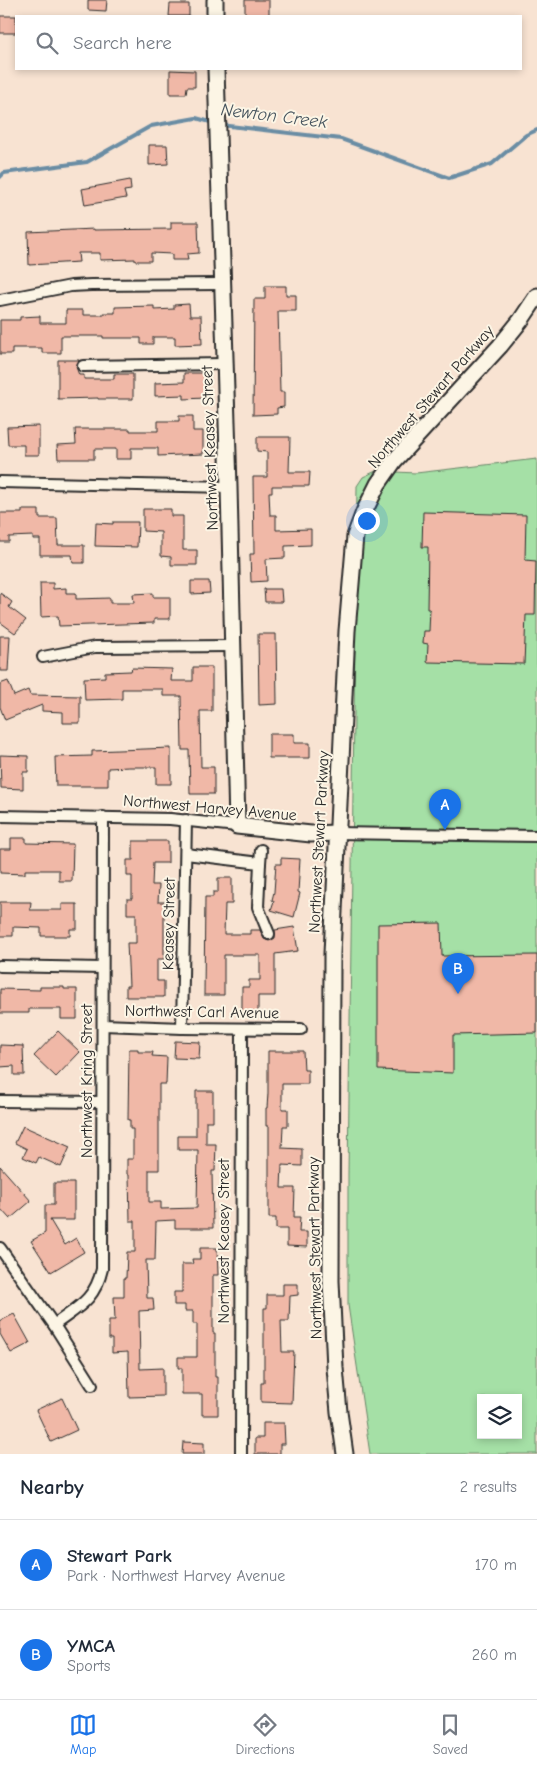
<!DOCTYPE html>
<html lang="en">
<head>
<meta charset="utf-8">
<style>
  body { margin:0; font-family:"Comic Neue",sans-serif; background:#f2f2f3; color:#1f2937 }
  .controls { position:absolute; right:15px; bottom:15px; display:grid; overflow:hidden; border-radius:0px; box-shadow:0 2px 8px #0003 }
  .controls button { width:45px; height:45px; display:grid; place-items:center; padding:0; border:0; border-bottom:1px solid #e0e1e3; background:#fff; color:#1f2937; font:25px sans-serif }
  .you { position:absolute; left:366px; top:520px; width:18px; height:18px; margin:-12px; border:4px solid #fff; border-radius:50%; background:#1a73e8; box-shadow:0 0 0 8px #1a73e833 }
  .badge { display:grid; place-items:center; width:32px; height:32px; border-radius:50%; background:#1a73e8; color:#fff; font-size:16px; font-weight:700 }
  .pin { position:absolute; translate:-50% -41px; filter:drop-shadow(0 1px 2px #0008) }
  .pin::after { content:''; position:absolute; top:26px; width:18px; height:15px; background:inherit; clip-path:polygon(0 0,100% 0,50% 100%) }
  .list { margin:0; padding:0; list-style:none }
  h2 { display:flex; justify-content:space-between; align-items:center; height:65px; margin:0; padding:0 20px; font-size:21px }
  h2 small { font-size:16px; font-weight:400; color:#747a83 }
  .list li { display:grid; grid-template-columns:32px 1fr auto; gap:15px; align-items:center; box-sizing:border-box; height:90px; padding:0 20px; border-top:1px solid #e0e1e3 }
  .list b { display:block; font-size:19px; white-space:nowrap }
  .list p { margin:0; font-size:16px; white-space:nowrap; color:#747a83 }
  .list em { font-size:16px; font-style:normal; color:#747a83 }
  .icon { flex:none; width:28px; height:28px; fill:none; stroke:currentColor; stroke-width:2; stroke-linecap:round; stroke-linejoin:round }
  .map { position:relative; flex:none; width:537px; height:1454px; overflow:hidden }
  .search { position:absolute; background:#fff; box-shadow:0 2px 8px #0003; left:15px; right:15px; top:15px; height:55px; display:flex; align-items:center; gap:12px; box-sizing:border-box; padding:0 18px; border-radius:0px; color:#747a83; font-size:19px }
  .sheet { height:245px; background:#fff }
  nav { display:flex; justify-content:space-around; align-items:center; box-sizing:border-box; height:70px; border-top:1px solid #e0e1e3; background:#fff; font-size:14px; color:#747a83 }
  nav a { display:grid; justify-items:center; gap:2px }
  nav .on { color:#1a73e8 }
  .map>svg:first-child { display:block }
  .green { fill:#a5e0a6; stroke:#688668; fill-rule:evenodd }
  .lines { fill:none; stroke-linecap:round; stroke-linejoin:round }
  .stream { stroke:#6b8da4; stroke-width:4 }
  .building { fill:#f0b8a7; stroke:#2b2b2b }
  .street-casing { stroke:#2b2b2b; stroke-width:14 }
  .secondary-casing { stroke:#2b2b2b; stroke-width:19 }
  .street { stroke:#fcf5e5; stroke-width:10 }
  .secondary { stroke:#fcf5e5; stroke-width:15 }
  .labels { text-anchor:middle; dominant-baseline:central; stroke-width:4; stroke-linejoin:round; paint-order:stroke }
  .street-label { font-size:16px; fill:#2b2b2b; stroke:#fcf5e5 }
  .water-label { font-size:18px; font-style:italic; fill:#46545e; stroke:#fcf5e5 }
</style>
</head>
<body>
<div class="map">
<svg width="537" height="1454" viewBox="0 0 537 1454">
  <rect width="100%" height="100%" fill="#f8e3d2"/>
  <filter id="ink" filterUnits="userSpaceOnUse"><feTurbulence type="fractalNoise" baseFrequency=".02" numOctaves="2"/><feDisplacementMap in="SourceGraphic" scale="10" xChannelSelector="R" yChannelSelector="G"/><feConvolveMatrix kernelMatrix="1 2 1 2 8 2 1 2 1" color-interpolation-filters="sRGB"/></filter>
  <g filter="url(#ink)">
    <path class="green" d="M537 459V1454H370L348 1305V1174L357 486 363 477 376 471 416 473ZM481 1398H518V1435H481Z"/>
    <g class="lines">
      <g class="stream">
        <polyline points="221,125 341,139 449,178 492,164 526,135 537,130"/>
        <polyline points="0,177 4,173 87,162 151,126 196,118 214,123"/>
      </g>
    </g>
    <g class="building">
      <polygon points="88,0 107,0 106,11 88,10"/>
      <rect x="245" y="0" width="24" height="16"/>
      <polygon points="170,4 189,4 189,16 169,16"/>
      <rect x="0" y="16" width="16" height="17"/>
      <polygon points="170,70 195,71 195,87 187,87 186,94 170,94"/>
      <polygon points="149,145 167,145 168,164 149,165"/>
      <polygon points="130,180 131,190 124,191 126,198 85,205 82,189"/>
      <polygon points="171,222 198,222 199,253 187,254 188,260 172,260 172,254 151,253 151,261 135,261 135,259 100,260 100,253 78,253 79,262 29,265 28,232 94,229 94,230 171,229"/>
      <polygon points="265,286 286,286 286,295 296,295 296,311 278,311 280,392 284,392 284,407 277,408 277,414 253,415 254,299 265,299"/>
      <polygon points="189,304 190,316 201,316 202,344 175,345 175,337 153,337 153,344 141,344 141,338 103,338 103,336 61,336 61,353 42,353 42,348 12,348 12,354 0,354 0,320 20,320 20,317 40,316 40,323 66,323 66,310 83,310 83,315 103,315 103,313 115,313 115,307 154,306 154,310 174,309 174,305"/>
      <polygon points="58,360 79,360 76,367 79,375 84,375 84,379 114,379 114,374 133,374 133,399 98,399 98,398 58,399"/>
      <polygon points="184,373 205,373 205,398 184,399 184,395 155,396 155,383 184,382"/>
      <polygon points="179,416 193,416 193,431 203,431 203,454 158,456 158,448 131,448 131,459 116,459 116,449 94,449 94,459 58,459 57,445 76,444 75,429 130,429 130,431 158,431 158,421 179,421"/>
      <polygon points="39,426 39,455 24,455 24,445 8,445 7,427"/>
      <polygon points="257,437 290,437 289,472 310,472 309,486 272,486 272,492 269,492 270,515 276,515 276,530 311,529 311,545 285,546 285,558 266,559 267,581 251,582 250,554 254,554 253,477 267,477 267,452 257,451"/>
      <polygon points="143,509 171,509 171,516 183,516 183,550 197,550 197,565 171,565 171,557 161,556 161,532 143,531"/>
      <polygon points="22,510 39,510 39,518 57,518 58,545 84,545 84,563 73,563 72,555 40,555 40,539 33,539 33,536 9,537 9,542 0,542 0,513 22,513"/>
      <polygon points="423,512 526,515 525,560 536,561 535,615 526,615 524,664 427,662 428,644 423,643 424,631 429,631 430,609 427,609 428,547 422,547"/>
      <polygon points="113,522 138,522 137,547 95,546 96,523 113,524"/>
      <polygon points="191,581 209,581 210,593 191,594"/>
      <polygon points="40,583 53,583 53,589 66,588 66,593 76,593 76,599 110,598 110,603 134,603 133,594 153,593 153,597 170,597 170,619 154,619 154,623 59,626 58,616 41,617"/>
      <polygon points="264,589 281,589 282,602 265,602"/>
      <polygon points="0,593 12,602 9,607 26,620 15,633 0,622"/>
      <polygon points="258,634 276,634 277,704 259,705"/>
      <polygon points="0,636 10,636 8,671 0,671"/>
      <polygon points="193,667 212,667 212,711 200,711 201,767 214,767 214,794 190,794 189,750 182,750 181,696 163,696 163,689 122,689 122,699 85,700 84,678 105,677 105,672 131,671 132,668 172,669 171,681 193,681"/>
      <polygon points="8,681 14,696 28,690 30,695 80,696 80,723 63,723 63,712 42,711 42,705 5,720 0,707 0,684"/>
      <polygon points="269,734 294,734 294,743 310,743 310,758 269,758"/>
      <polygon points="171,748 171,784 156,784 156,767 129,767 108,768 108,786 56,786 55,757 92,756 92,751"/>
      <polygon points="0,755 28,756 28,772 23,772 23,789 1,788"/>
      <polygon points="11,838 26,838 26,843 73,844 72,881 59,881 59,870 25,870 25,874 0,873 0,849 11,849"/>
      <polygon points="133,841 168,841 168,863 153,863 152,885 159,885 158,902 168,902 168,914 164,914 164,959 157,959 157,981 164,981 164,997 126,997 126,986 129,986 127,943 136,943 136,914 127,914 127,899 132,899 132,876 127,876 127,860 133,860"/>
      <polygon points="281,858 300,859 298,892 300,893 294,917 271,910 274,901 272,900 274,892 276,864 281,864"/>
      <polygon points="218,878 232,878 232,904 225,904 224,934 250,934 250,930 260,930 264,939 269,941 275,938 275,930 294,927 298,951 275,954 275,996 258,996 258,1013 242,1013 242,987 249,987 249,980 260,980 260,955 224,955 224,995 204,995 205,897 213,897 213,892 218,892"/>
      <polygon points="0,902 31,902 30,910 62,910 62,904 77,904 77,929 70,929 70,936 41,936 41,928 13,927 13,936 0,936"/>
      <polygon points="441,923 442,956 537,955 537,1033 453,1035 453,1073 378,1070 378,924"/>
      <polygon points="40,987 64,987 64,989 77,989 77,1019 61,1019 61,1009 29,1009 29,1013 0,1013 0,989 40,990"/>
      <polygon points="58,1031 80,1052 56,1077 34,1056"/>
      <polygon points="175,1041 200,1042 199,1059 174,1058"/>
      <polygon points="0,1045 23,1046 24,1075 14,1075 14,1066 0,1067"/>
      <polygon points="129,1049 138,1049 138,1052 153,1052 152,1056 167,1057 166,1084 159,1084 159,1170 149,1170 149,1202 161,1202 161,1209 197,1208 198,1150 178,1150 178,1136 196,1136 196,1091 213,1091 213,1121 206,1121 206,1144 216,1144 215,1171 212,1171 213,1228 175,1228 175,1220 156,1221 155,1260 146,1260 147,1298 153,1298 154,1310 139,1311 140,1369 163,1368 163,1396 129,1397 128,1352 112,1353 112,1339 109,1339 109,1320 115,1320 114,1297 124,1297 124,1278 126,1278 127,1252 135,1252 135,1221 130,1221 129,1175 127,1174 127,1159 133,1159 133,1129 130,1129 130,1120 128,1120"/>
      <polygon points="268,1051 303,1051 304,1070 308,1070 308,1084 282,1084 282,1109 288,1109 288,1126 283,1126 282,1148 302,1149 302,1166 282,1165 281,1188 295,1188 294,1217 300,1217 299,1232 307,1232 307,1247 287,1246 287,1229 276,1229 276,1218 269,1218 269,1126 266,1126 266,1108 267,1108 268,1093"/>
      <polygon points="23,1126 70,1147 61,1167 39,1157 36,1163 23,1157 27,1149 15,1143"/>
      <polygon points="0,1166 31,1201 10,1219 0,1208"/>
      <polygon points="54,1183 74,1183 74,1220 50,1220 65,1245 76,1238 84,1252 51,1272 31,1241 45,1233 45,1205 54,1205"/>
      <polygon points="200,1248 217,1248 218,1275 213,1275 213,1333 215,1333 215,1377 218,1377 218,1415 202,1415 202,1394 182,1394 182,1368 178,1368 178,1357 197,1357 197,1324 193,1324 193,1311 185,1311 185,1305 174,1305 174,1292 182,1292 182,1264 193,1264 192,1259 200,1259"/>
      <polygon points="283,1284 298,1284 298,1295 290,1296 289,1321 281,1321 282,1352 294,1352 292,1403 261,1402 261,1383 264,1383 264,1308 267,1308 267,1295 283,1295"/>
      <polygon points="14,1314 30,1343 11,1353 0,1334 0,1321"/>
      <polygon points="62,1398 77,1430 51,1442 36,1410"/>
      <polygon points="263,1423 284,1423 285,1444 280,1444 280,1454 255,1454 255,1438 263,1438"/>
      <polygon points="183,1442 204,1443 204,1454 182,1454"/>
    </g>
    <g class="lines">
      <defs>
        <g id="street">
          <polyline points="0,300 71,286 91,285 222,284"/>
          <polyline points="83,366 225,364"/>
          <polyline points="0,482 229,487"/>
          <polyline points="43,657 95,647 233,646"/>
          <polyline points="0,816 170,819 237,826"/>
          <polyline points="336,833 537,836"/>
          <polyline points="186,854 260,863 258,907 269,934"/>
          <polyline points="260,863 261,850"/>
          <polyline points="0,966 102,968"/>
          <polyline points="103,1025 182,1028 301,1029"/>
          <polyline points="182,1028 186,820"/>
          <polyline points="0,1101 102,1102"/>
          <polyline points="0,1248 54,1325 92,1385"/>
          <path d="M54 1325C78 1307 95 1300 102 1269L103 817"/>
          <polyline points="241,1454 242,1029"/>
        </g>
        <g id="secondary">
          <polyline points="215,0 215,16"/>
          <polyline points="216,69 229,487 237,826 311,834 336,833"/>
          <polyline points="345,1454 339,1412 335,1368 331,1281 332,954 347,631 355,536 364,512 378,484 394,461 500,346 521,320 537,296"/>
        </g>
      </defs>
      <use href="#street" class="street-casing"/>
      <use href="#secondary" class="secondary-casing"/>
      <use href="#street" class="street"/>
      <use href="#secondary" class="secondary"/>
    </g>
  </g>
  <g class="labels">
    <g class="street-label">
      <text transform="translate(431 397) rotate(-49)">Northwest Stewart Parkway</text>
      <text transform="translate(210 448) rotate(-92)">Northwest Keasey Street</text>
      <text transform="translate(210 808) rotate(5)">Northwest Harvey Avenue</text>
      <text transform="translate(319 842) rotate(-87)">Northwest Stewart Parkway</text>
      <text transform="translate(169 924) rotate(-89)">Keasey Street</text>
      <text transform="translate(202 1012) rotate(1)">Northwest Carl Avenue</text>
      <text transform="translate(87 1081) rotate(-90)">Northwest Kring Street</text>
      <text transform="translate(224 1241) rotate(-90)">Northwest Keasey Street</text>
      <text transform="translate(315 1248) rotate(-91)">Northwest Stewart Parkway</text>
    </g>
    <g class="water-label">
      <text transform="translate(274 116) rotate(7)">Newton Creek</text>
    </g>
  </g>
</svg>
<div class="controls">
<button><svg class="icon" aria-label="layers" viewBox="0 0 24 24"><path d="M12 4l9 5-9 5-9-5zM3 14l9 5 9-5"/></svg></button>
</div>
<div class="you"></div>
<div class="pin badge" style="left:445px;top:830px">A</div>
<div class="pin badge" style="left:458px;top:994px">B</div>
<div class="search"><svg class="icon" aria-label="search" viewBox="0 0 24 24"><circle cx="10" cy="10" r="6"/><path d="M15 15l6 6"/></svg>Search here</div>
</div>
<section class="sheet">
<h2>Nearby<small>2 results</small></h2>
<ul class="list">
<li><span class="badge">A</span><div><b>Stewart Park</b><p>Park · Northwest Harvey Avenue</p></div><em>170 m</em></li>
<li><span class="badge">B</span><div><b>YMCA</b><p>Sports</p></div><em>260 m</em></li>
</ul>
</section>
<nav>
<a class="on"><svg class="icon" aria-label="map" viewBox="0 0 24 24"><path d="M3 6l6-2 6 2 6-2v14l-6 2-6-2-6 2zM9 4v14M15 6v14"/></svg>Map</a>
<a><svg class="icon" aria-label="directions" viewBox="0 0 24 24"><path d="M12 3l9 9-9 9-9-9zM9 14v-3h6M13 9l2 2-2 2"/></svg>Directions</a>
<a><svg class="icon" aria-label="saved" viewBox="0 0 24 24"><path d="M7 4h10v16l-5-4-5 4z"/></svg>Saved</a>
</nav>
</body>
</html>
